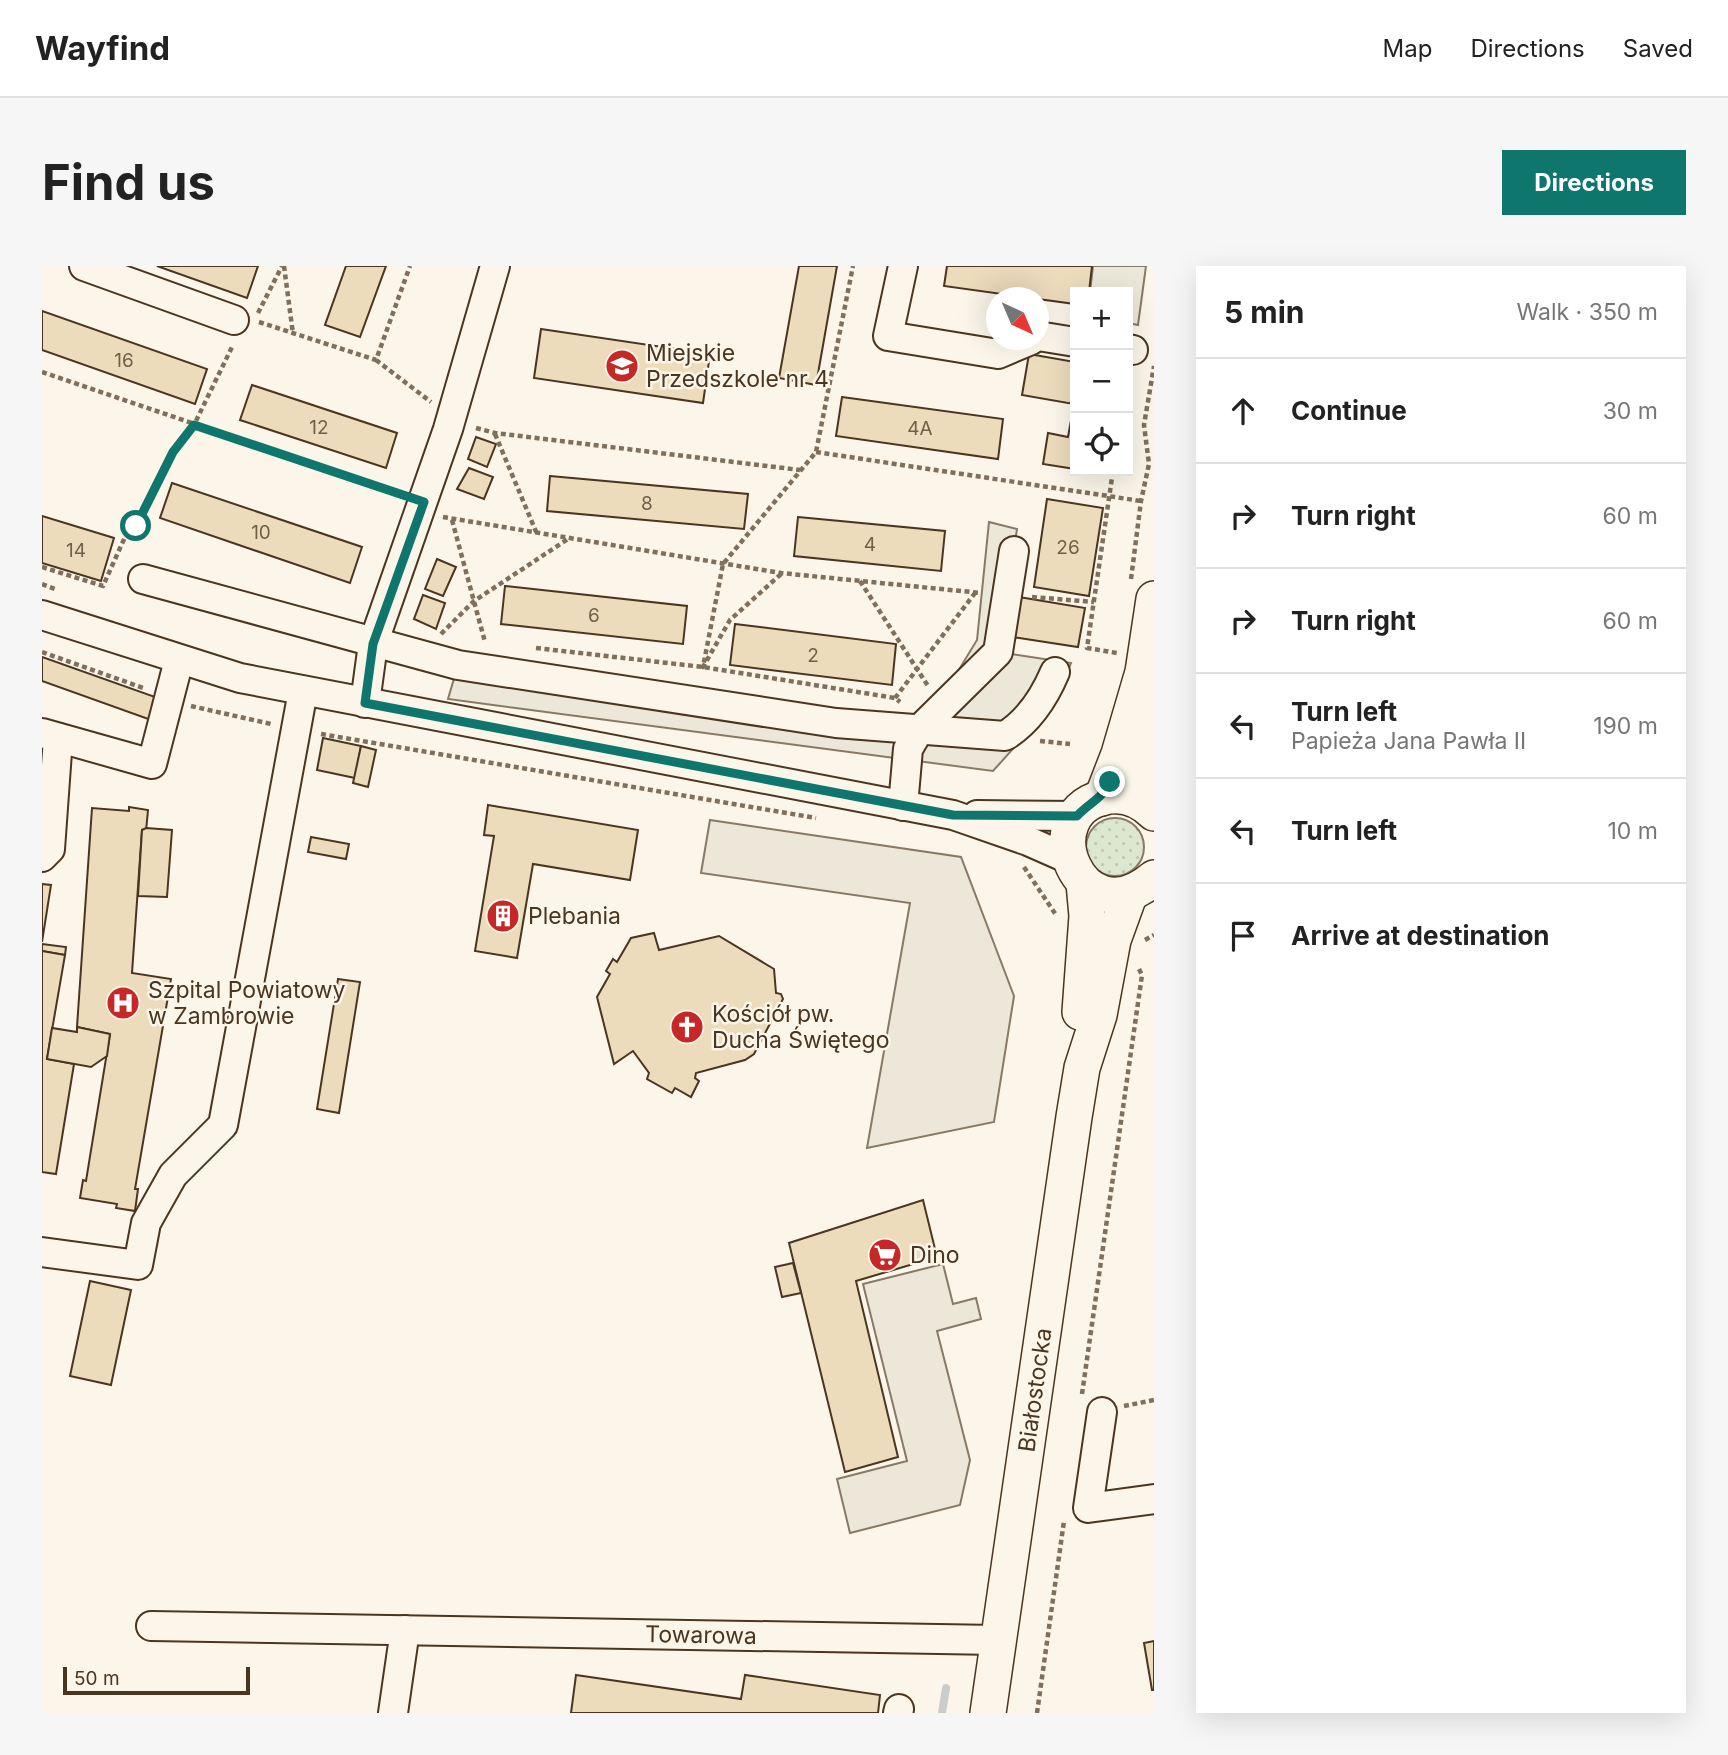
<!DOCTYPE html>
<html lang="en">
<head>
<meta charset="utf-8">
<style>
  body { margin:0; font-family:Inter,sans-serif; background:#f6f6f6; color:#222 }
  .controls { position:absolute; right:21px; top:21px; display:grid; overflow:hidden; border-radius:0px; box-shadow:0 7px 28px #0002 }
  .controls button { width:63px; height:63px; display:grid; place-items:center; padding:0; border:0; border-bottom:2px solid #e0e0e0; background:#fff; color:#222; font:35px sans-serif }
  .compass { position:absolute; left:944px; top:21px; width:63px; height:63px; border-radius:50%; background:#fff; box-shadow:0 7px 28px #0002; rotate:136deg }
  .scale { position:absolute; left:21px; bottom:18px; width:187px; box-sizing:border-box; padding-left:7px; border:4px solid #4a3520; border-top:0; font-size:19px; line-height:24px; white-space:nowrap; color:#4a3520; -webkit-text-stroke:5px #fbf6e9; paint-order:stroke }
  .stop { position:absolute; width:21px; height:21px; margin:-16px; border:5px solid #0f766e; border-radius:50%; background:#fff }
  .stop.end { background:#0f766e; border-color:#fff; box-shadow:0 2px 7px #0008 }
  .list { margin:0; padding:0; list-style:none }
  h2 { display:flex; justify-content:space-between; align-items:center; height:91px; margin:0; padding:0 28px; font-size:30px }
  h2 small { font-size:23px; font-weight:400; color:#767676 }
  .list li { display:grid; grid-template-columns:46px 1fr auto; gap:21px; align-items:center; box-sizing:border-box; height:105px; padding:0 28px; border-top:2px solid #e0e0e0 }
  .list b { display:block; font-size:26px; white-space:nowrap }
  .list p { margin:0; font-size:23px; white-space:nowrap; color:#767676 }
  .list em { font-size:23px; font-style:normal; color:#767676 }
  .icon { flex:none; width:38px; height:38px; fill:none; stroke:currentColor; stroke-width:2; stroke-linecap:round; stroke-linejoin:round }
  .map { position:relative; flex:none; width:1112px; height:1447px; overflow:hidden; border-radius:0px }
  header { display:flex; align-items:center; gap:42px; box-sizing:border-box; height:98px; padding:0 35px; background:#fff; border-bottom:2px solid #e0e0e0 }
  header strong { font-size:33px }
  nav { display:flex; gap:38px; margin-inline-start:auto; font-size:24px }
  .intro { display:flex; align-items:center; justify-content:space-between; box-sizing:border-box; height:168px; padding:0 42px }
  h1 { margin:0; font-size:49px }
  .button { padding:18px 32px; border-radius:0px; background:#0f766e; color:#fff; font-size:24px; font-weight:700 }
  main { display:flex; gap:42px; padding:0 42px }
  aside { flex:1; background:#fff; border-radius:0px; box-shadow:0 7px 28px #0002 }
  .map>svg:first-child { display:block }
  .grass { fill:url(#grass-dots); stroke:#887966; stroke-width:2 }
  .parking { fill:#ede7d9; stroke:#887966; stroke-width:2 }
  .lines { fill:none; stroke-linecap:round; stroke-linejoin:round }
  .stream { stroke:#c9cecd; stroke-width:8 }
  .building { fill:#ecdcbc; stroke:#4a3520; stroke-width:2 }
  .minor-casing { stroke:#4a3520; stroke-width:32 }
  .major-casing { stroke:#4a3520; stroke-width:38 }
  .path { stroke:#7f6f5c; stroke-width:4.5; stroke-dasharray:5 3.5; stroke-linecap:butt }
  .minor { stroke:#fbf6e9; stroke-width:28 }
  .major { stroke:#fbf6e9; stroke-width:35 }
  .route { stroke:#0f766e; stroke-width:9 }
  .labels { text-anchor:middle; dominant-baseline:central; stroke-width:5; stroke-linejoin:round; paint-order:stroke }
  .number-label { font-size:19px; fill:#725f47 }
  .poi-label { font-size:23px; fill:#4a3520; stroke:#fbf6e9; text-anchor:start }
  .street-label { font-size:23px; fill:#4a3520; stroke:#fbf6e9 }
</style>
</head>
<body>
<header>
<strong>Wayfind</strong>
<nav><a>Map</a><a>Directions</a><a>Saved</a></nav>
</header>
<div class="intro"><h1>Find us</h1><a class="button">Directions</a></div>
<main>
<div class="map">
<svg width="1112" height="1447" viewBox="0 0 1112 1447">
  <defs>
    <pattern id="grass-dots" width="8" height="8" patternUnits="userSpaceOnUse" patternTransform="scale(1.75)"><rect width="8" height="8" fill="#dce7d0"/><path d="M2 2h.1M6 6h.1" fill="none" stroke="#bec7b2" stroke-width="1.8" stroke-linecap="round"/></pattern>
  </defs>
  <rect width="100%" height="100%" fill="#fbf6e9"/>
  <circle class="grass" cx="1073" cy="581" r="29"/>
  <g class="parking">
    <polygon points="1051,0 1104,0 1096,59 1086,57 1086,26 1048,26"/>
    <polygon points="947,256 975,263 956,386 1029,397 1012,437 951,505 406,433 416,399 879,453 904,425 935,374"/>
    <polygon points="668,554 919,591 972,730 952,856 825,882 868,637 659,607"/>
    <polygon points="901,998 911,1038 934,1032 939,1053 895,1065 928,1194 918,1239 808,1267 795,1213 865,1195 821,1018"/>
  </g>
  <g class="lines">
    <polyline class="stream" points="900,1447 904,1422"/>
  </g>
  <g class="building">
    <polygon points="115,0 216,0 205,32"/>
    <polygon points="304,0 344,0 318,71 283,59"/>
    <polygon points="757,0 795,0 774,119 737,112"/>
    <polygon points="905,0 1050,0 1047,26 1033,26 1033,38 902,20"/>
    <polygon points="0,45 165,103 153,138 0,84"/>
    <polygon points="499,63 668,88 661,137 492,112"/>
    <polygon points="987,88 1033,96 1033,203 1001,198 1006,167 1026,171 1032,138 980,129"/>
    <polygon points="210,119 355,167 344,202 198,154"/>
    <polygon points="800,131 961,153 956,193 794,170"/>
    <polygon points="434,171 454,178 445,201 426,193"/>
    <polygon points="427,202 451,211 442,233 415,223"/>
    <polygon points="508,210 706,228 702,263 505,245"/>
    <polygon points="130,217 320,281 308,317 118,252"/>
    <polygon points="1005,233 1061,242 1047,330 992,321"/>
    <polygon points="0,250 72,272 59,315 0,297"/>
    <polygon points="756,251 903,265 899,305 752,290"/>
    <polygon points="395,293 414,301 401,330 383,323"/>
    <polygon points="463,320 645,340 641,378 459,358"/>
    <polygon points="381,329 403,337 394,363 372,353"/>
    <polygon points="977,331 1043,342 1036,381 970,371"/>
    <polygon points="693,358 854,378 850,419 688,399"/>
    <polygon points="0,391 116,432 109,454 0,415"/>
    <polygon points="281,472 319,480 313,512 275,504"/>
    <polygon points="319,480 334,484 326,521 311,517"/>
    <polygon points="446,539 596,564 588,614 491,598 475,692 433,685 452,570 442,569"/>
    <polygon points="87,541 106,544 104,565 100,564 90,707 129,713 93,923 96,923 93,945 74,942 75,938 38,932 41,914 44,915 68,768 35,761 50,542 87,545"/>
    <polygon points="104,562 130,564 125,631 96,630 100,564"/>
    <polygon points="269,571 307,578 304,593 266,586"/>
    <polygon points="0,618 9,619 0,676"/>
    <polygon points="612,667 617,684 677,670 732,703 734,727 739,728 741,733 712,788 703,794 654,807 653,812 657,815 649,831 633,822 630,827 605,813 607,807 591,785 572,798 555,731 568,708 564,705 571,693 575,696 589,672"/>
    <polygon points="0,678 24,681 23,689 0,685"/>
    <polygon points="0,685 23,689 5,793 32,798 14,908 0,906"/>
    <polygon points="296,713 318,716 297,847 275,843"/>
    <polygon points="35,761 68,768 65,790 49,801 5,793 10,762 35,766"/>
    <polygon points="881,934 895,991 814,1015 856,1191 803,1206 747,977"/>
    <polygon points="751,997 759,1027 740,1031 733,1001"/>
    <polygon points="48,1015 89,1024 69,1119 28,1110"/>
    <polygon points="1112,1375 1112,1424 1110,1424 1102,1377"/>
    <polygon points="534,1409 699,1433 703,1409 838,1429 836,1447 529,1447"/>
  </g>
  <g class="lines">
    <defs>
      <g id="minor">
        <polyline points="42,0 192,54"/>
        <polyline points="861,0 846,70 956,88 989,74"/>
        <polyline points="996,70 1033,76"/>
        <polyline points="1086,83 1091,84"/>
        <path d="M101 313 416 399 794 457 963 470C987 455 1002 432 1013 406"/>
        <polyline points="0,349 198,412 911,549 986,575 1027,593"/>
        <polyline points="323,437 331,378 406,163 453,0"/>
        <polyline points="0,467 110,498 137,394"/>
        <polyline points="861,540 866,483 877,464 956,386 972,285"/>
        <polyline points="935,549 1035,550"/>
        <polyline points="0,591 8,583 16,472"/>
        <polyline points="0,986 96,999 104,957 131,909 181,859 261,425"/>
        <polyline points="1060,1146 1046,1242 1112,1233"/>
        <polyline points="109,1360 955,1374"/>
        <polyline points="351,1447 363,1364"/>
        <polyline points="856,1447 857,1443"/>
      </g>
      <g id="major">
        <polyline points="1060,532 1077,488 1101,406 1112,333"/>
        <polyline points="1105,539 1102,492 1105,444"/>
        <path d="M1112 547C1100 535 1085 528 1068 530 985 542 1038 676 1112 612"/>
        <polyline points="1038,746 1045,650 1042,617"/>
        <polyline points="946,1447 1032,851 1040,802 1057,749 1071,674 1088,627"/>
      </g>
    </defs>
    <use href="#minor" class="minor-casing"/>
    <use href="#major" class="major-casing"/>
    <g class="path">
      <polyline points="242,0 251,68"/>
      <polyline points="216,47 240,0"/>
      <polyline points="217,56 334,94 368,0"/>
      <polyline points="334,94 389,136"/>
      <polyline points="0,106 358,228"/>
      <polyline points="434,162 453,167 758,204"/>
      <polyline points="453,168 495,268"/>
      <polyline points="774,186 1099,235"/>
      <polyline points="1071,205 1045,382 1075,387"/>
      <polyline points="401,251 739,307 939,327"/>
      <polyline points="410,254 443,376"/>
      <polyline points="0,301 61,320 83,271 94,260 130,186 152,159 191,79"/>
      <polyline points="739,308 688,354 661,401 681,298 774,186 811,0"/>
      <polyline points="1089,313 1099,235 1107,198 1102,159 1112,100"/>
      <polyline points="818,315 886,420"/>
      <polyline points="0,318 13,323"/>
      <polyline points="990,331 1052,336"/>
      <polyline points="399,368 432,335 526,273"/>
      <polyline points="494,382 661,401 853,432 858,436"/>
      <polyline points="0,386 104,423"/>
      <polyline points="853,432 933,327"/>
      <polyline points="149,440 229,458"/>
      <polyline points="279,468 774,552"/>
      <polyline points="998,475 1028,478"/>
      <polyline points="982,601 1014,649"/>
      <polyline points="1103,674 1112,669"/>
      <polyline points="1040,1128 1100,709 1096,701"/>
      <polyline points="1082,1140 1112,1134"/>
      <polyline points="995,1447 1022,1255"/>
    </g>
    <use href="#minor" class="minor"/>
    <use href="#major" class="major"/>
  </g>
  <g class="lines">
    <path class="route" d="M94 260 131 186 152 159 382 236 331 378 323 437 911 549 1035 550C1047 537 1060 533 1068 516"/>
  </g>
  <defs>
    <symbol id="school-disc" viewBox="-11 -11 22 22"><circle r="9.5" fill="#c62828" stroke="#fbf6e9"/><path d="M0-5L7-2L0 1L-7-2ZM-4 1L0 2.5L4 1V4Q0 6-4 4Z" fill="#fff"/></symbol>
    <symbol id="building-disc" viewBox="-11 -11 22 22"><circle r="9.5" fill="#c62828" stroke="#fbf6e9"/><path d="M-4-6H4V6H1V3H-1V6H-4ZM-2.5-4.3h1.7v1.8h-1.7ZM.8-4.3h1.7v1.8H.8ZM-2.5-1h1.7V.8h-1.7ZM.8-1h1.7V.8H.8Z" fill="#fff"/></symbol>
    <symbol id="hospital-disc" viewBox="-11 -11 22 22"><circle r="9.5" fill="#c62828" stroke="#fbf6e9"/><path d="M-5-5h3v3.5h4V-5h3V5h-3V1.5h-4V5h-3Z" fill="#fff"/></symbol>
    <symbol id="church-disc" viewBox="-11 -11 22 22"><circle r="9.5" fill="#c62828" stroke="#fbf6e9"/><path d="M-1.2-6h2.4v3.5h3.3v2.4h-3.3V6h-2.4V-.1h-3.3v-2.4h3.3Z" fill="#fff"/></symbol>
    <symbol id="supermarket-disc" viewBox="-11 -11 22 22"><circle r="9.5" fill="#c62828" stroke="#fbf6e9"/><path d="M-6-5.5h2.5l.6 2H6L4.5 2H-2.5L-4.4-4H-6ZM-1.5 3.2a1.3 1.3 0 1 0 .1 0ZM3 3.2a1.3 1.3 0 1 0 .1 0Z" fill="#fff"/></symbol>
  </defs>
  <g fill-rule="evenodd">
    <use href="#school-disc" x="561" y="81" width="38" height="38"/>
    <use href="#building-disc" x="442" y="631" width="38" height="38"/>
    <use href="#hospital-disc" x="62" y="718" width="38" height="38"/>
    <use href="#church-disc" x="626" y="742" width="38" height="38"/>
    <use href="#supermarket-disc" x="824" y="970" width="38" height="38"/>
  </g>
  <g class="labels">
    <g class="number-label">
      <text x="82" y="94">16</text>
      <text x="277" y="161">12</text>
      <text x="878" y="162">4A</text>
      <text x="605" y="237">8</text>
      <text x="219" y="266">10</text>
      <text x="828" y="278">4</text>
      <text x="1026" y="281">26</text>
      <text x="34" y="284">14</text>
      <text x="552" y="349">6</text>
      <text x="771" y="389">2</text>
    </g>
    <g class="poi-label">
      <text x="604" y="87">Miejskie<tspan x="604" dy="26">Przedszkole nr 4</tspan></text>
      <text x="486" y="650">Plebania</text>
      <text x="106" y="724">Szpital Powiatowy<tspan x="106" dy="26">w Zambrowie</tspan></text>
      <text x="670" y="748">Kościół pw.<tspan x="670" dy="26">Ducha Świętego</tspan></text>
      <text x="868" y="989">Dino</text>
    </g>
    <g class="street-label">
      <text transform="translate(993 1124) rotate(-82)">Białostocka</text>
      <text transform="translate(659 1369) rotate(1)">Towarowa</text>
    </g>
  </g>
</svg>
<div class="controls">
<button>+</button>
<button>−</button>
<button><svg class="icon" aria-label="locate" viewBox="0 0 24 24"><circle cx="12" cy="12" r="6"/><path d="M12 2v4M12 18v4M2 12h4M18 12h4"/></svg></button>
</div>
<svg class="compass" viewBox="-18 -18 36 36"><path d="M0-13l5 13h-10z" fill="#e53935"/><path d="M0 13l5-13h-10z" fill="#767676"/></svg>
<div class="scale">50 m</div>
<div class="stop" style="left:94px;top:260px"></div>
<div class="stop end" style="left:1068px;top:516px"></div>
</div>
<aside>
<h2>5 min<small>Walk · 350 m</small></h2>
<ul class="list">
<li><svg class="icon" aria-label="ahead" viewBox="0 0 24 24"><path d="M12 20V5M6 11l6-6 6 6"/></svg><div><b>Continue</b></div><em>30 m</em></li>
<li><svg class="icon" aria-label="right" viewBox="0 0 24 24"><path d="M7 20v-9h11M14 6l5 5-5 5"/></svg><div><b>Turn right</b></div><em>60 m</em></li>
<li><svg class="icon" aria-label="right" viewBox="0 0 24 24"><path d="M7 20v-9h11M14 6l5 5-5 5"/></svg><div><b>Turn right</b></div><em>60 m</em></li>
<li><svg class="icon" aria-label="left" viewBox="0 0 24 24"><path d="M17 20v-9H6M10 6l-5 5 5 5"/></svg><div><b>Turn left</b><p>Papieża Jana Pawła II</p></div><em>190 m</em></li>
<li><svg class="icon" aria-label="left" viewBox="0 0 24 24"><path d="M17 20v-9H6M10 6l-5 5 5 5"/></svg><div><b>Turn left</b></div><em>10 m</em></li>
<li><svg class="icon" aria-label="arrive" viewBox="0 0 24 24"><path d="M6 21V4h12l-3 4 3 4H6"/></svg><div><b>Arrive at destination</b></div></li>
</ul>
</aside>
</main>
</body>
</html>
